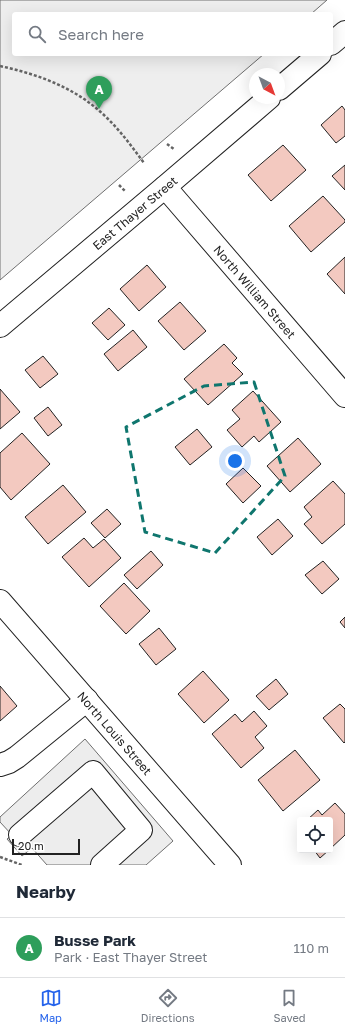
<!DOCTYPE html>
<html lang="en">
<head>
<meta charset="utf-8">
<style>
  body { margin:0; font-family:"Golos Text",sans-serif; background:#f2f2f3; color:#1f2937 }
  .controls { position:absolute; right:12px; bottom:12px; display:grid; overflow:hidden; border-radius:4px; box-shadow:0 4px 16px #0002 }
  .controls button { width:36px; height:36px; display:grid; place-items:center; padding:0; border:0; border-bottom:1px solid #e0e1e3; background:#fff; color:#1f2937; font:20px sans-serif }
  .compass { position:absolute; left:249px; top:68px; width:36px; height:36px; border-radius:50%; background:#fff; box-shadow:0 4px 16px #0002; rotate:139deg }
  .scale { position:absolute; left:12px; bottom:10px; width:68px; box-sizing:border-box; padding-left:4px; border:2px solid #222; border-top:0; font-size:11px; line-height:14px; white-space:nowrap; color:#222; -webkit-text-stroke:3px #fff; paint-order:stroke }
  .you { position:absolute; left:235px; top:461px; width:14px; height:14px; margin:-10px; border:3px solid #fff; border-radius:50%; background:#1a73e8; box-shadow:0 0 0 6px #1a73e833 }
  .badge { display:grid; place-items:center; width:26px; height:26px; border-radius:50%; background:#2563eb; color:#fff; font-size:13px; font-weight:700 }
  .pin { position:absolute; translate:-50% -33px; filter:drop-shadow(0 1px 2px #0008) }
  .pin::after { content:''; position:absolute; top:21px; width:14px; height:12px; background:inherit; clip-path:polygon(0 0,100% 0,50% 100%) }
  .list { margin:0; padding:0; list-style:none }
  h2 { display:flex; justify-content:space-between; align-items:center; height:52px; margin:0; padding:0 16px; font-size:17px }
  h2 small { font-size:13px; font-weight:400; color:#747a83 }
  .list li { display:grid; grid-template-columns:26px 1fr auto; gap:12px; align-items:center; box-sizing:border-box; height:60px; padding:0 16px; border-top:1px solid #e0e1e3 }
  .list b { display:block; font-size:15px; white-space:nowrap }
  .list p { margin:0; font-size:13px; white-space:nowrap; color:#747a83 }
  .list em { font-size:13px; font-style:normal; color:#747a83 }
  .icon { flex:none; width:22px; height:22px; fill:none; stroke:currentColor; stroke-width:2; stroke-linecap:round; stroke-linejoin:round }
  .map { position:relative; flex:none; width:345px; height:865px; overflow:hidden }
  .search { position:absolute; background:#fff; box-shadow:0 4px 16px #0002; left:12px; right:12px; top:12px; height:44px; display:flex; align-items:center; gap:10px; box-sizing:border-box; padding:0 14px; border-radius:4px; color:#747a83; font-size:15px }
  .sheet { height:112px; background:#fff }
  nav { display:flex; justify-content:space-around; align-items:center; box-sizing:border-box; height:56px; border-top:1px solid #e0e1e3; background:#fff; font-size:11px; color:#747a83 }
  nav a { display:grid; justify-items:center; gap:2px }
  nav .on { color:#2563eb }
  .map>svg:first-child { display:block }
  .green { fill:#eee; stroke:#6f6f6f }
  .parking { fill:#ededed; stroke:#6f6f6f }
  .building { fill:#f3c9c0; stroke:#222 }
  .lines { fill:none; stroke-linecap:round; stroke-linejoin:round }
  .minor-casing { stroke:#222; stroke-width:24 }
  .path { stroke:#646464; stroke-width:2.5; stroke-dasharray:3 2; stroke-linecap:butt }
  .minor { stroke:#fff; stroke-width:22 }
  .marked { fill:none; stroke:#0f766e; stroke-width:3; stroke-dasharray:8 5; stroke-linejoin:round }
  .labels { text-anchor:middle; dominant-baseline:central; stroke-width:3; stroke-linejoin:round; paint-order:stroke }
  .street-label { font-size:12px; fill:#222; stroke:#fff }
</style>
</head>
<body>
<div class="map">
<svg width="345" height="865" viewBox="0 0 345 865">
  <rect width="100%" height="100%" fill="#fff"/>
  <polygon class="green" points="0,0 327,0 311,14 14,14 14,54 264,54 0,280"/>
  <polygon class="parking" points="85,739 173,841 146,865 47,865 32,848 22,856 7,839 12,835 0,822 0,817"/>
  <g class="building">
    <polygon points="342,106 345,110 345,136 336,143 321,125"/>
    <polygon points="283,145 306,170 271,201 248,175"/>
    <polygon points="345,165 345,190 332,176"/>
    <polygon points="323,196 345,220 345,222 311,252 289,226"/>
    <polygon points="345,257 345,294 327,274"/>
    <polygon points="147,265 166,287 139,311 120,289"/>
    <polygon points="180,302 206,331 184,350 158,321"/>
    <polygon points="109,308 125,325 108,340 92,323"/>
    <polygon points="133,330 147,347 118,371 104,354"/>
    <polygon points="224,344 237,358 232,363 243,374 208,405 184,379"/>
    <polygon points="43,356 58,374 40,388 25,370"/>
    <polygon points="0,389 20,412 0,429"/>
    <polygon points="253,391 281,422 259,442 254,436 242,447 227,430 240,419 232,410"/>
    <polygon points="48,407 62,425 48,436 34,418"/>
    <polygon points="197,429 212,447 190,465 175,447"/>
    <polygon points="22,433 50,464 11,500 0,487 0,453"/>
    <polygon points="298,438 321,464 290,492 267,466"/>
    <polygon points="243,468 261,486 243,503 226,484"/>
    <polygon points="333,481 345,494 345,524 322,544 304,524 312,517 304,507"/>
    <polygon points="63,485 86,512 48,544 25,517"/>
    <polygon points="107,509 121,524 105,538 91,523"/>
    <polygon points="278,519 293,536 272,555 257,537"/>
    <polygon points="84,538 93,548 104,539 121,558 89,587 62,557"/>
    <polygon points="151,551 163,565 137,589 124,575"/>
    <polygon points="323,561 339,579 322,594 305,575"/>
    <polygon points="124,583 150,611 126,634 100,606"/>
    <polygon points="345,617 345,628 340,622"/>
    <polygon points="159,628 176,649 156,665 139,644"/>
    <polygon points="203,671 229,700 204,723 178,694"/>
    <polygon points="276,679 288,694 269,710 256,696"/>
    <polygon points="0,686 17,706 0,721"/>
    <polygon points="340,704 345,709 345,742 344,743 323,718"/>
    <polygon points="254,711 267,726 255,737 264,748 241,768 212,734 235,714 242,722"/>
    <polygon points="295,750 320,780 283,811 258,780"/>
    <polygon points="335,803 345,814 345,835 330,849 330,820 307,820 318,810 322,815"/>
    <polygon points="314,850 329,850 320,858"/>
  </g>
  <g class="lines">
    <defs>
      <g id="minor">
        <polyline points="331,44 345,32"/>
        <polyline points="279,89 320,54"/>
        <path id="s1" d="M165 187 345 396"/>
        <path id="s2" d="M0 326 165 187 269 98"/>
        <path id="s3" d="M0 601 230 865"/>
        <polyline points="0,765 9,762 17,757 87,700"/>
        <polyline points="20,835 93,772 141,830 102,865"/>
      </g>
    </defs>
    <use href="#minor" class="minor-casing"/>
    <g class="path">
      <path d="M0 66C41 75 79 89 109 120 122 133 133 148 144 163"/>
      <polyline points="167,144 174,149"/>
      <polyline points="119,185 126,192"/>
      <polyline points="0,857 22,865"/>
    </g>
    <use href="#minor" class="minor"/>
  </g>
  <path class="marked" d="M254 382 285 476 215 553 145 532 126 427 204 386Z"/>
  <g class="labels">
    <g class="street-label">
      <text stroke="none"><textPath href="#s2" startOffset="176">East Thayer Street</textPath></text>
      <text stroke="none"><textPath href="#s1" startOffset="138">North William Street</textPath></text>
      <text stroke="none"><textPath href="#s3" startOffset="175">North Louis Street</textPath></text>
    </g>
  </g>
</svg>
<div class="controls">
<button><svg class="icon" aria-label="locate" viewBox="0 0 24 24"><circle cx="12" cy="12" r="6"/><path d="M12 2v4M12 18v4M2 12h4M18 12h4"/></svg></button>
</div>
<svg class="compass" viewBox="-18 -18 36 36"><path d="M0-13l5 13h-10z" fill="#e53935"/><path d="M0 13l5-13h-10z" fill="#747a83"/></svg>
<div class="scale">20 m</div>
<div class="you"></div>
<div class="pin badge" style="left:99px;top:109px;background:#2e9e5b">A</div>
<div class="search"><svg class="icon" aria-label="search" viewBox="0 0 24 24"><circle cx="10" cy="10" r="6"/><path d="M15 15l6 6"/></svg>Search here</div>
</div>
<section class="sheet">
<h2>Nearby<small></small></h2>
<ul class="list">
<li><span class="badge" style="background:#2e9e5b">A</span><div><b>Busse Park</b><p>Park · East Thayer Street</p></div><em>110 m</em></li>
</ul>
</section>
<nav>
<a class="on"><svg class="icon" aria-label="map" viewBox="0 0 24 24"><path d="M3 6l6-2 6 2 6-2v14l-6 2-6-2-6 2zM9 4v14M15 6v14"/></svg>Map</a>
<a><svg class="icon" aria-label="directions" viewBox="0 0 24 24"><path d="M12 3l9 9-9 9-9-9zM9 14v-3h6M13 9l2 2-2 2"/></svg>Directions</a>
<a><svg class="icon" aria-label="saved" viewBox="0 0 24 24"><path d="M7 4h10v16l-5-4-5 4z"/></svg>Saved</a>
</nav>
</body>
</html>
